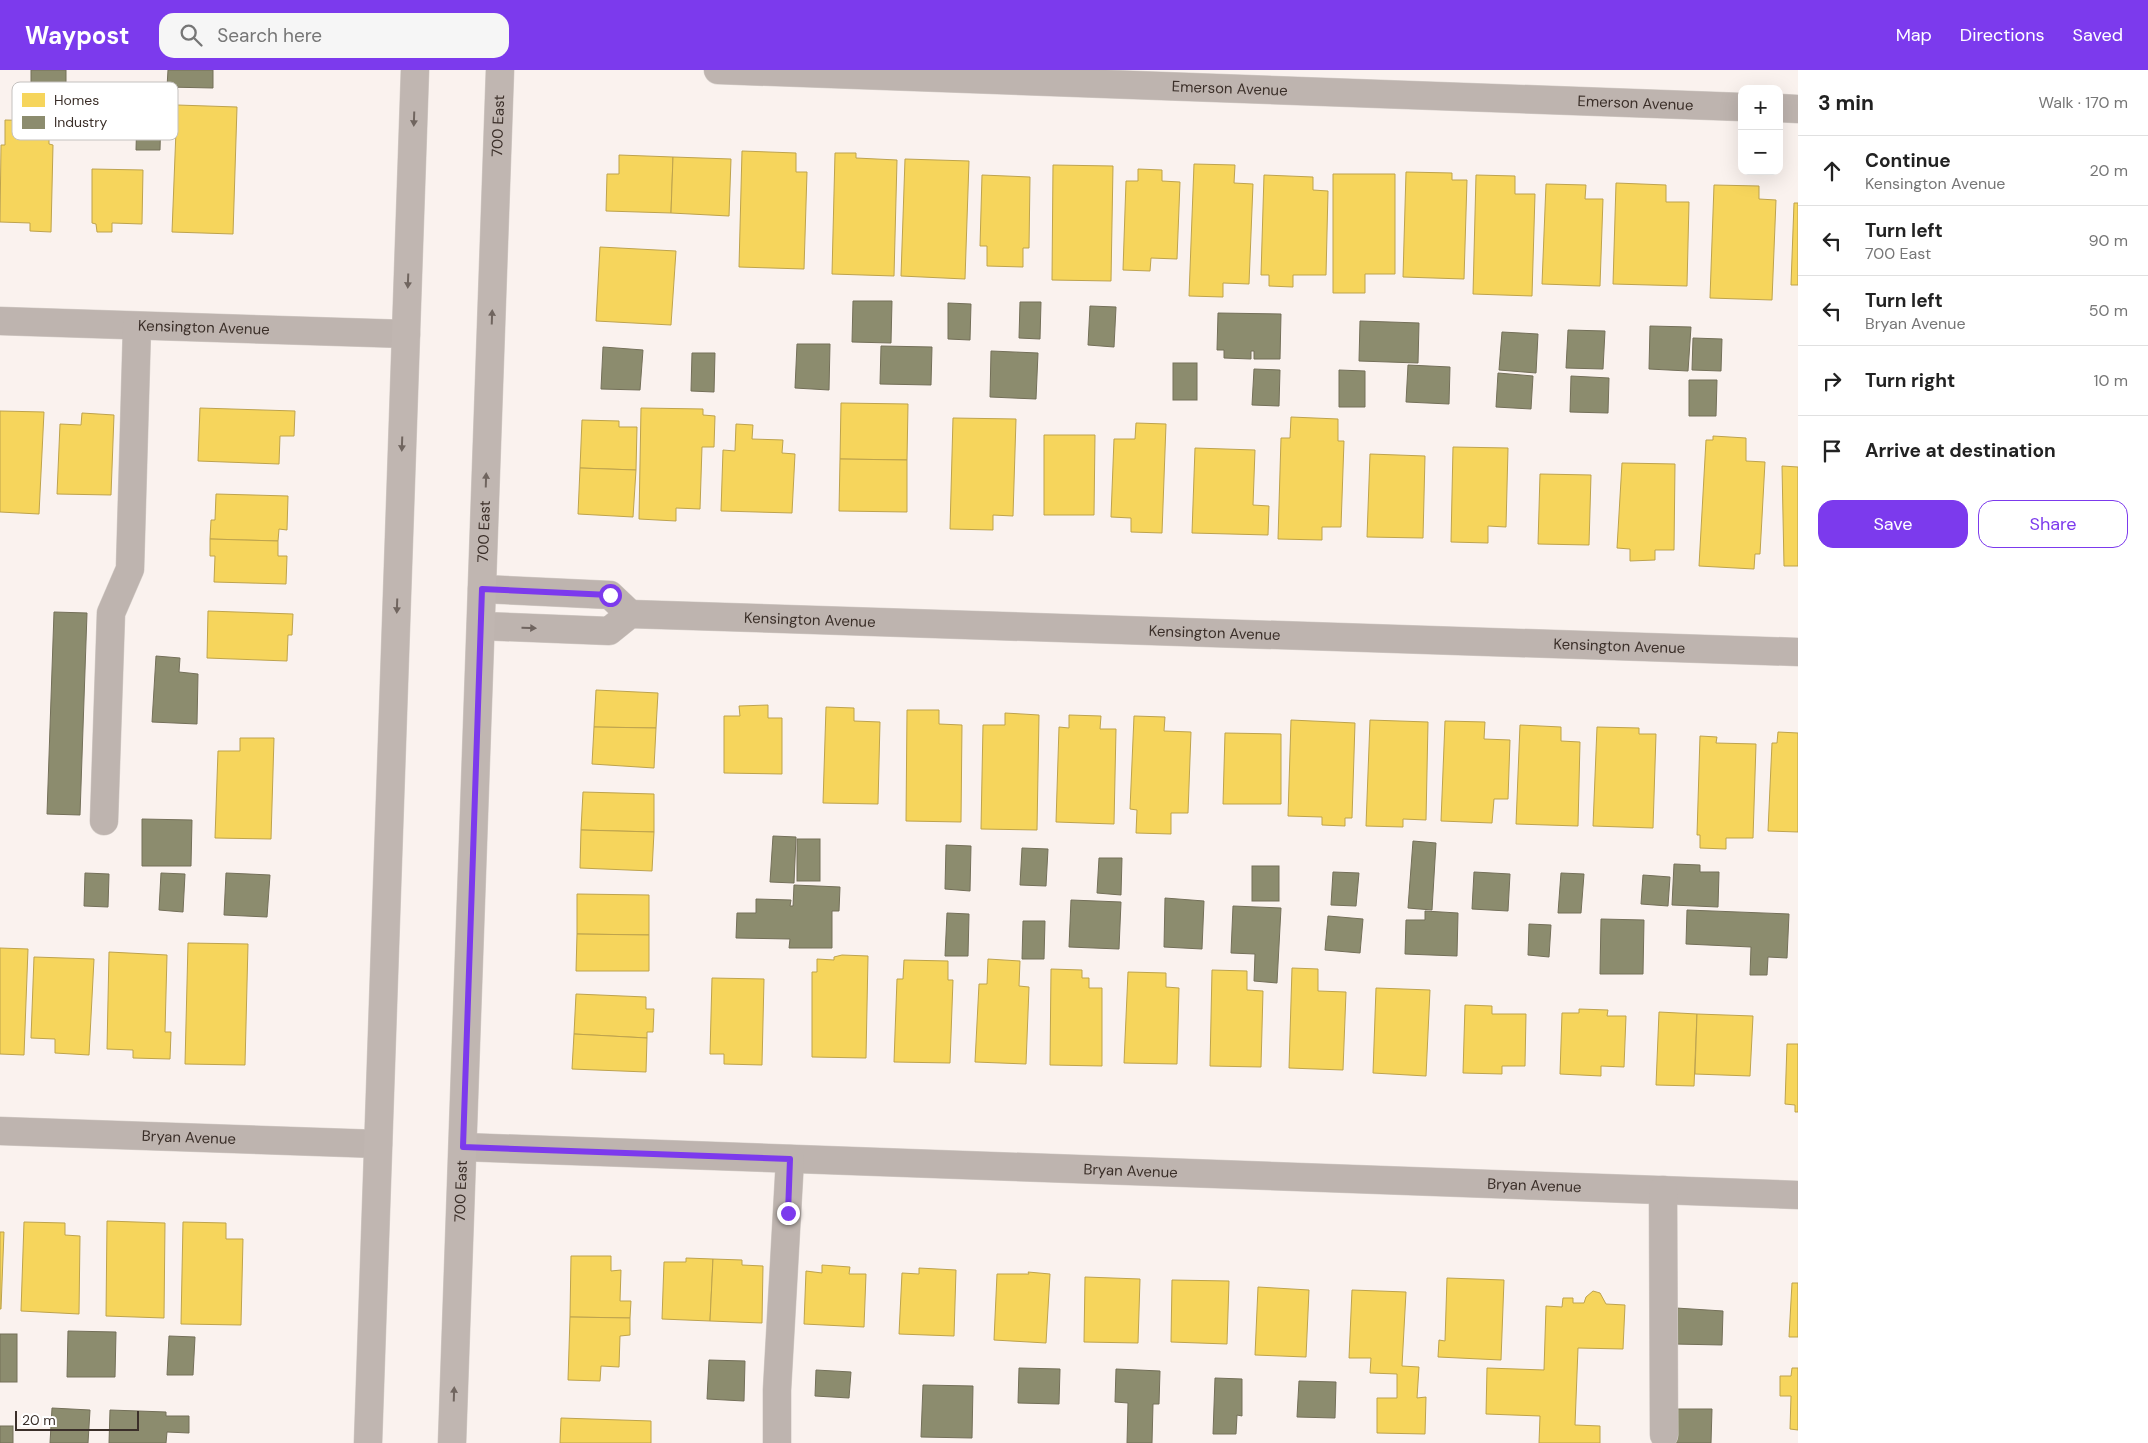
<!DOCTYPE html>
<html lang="en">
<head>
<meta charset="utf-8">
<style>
  body { margin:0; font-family:"DM Sans",sans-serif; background:#f6f6f6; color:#222 }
  .controls { position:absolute; right:15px; top:15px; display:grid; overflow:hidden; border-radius:10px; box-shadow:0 5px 20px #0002 }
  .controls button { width:45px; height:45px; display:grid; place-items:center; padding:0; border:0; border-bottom:1px solid #e0e0e0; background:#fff; color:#222; font:25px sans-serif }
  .scale { position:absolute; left:15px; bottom:12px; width:124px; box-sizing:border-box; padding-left:5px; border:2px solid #3b2f29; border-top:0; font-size:14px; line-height:18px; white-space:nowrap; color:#3b2f29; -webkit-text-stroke:4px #fff; paint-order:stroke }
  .stop { position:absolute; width:15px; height:15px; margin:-11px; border:4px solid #7c3aed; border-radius:50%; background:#fff }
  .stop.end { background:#7c3aed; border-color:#fff; box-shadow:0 1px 5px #0008 }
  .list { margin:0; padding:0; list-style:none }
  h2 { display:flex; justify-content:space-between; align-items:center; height:65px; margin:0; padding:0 20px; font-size:21px }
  h2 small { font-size:16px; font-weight:400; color:#767676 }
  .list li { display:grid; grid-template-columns:32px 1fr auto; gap:15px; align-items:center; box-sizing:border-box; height:70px; padding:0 20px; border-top:1px solid #e0e0e0 }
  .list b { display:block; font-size:19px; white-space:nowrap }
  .list p { margin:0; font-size:16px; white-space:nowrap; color:#767676 }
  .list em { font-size:16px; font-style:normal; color:#767676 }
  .actions { display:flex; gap:10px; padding:15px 20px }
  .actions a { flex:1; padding:11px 0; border:1px solid #7c3aed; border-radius:15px; text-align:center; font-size:18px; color:#7c3aed }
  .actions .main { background:#7c3aed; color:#fff }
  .icon { flex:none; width:28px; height:28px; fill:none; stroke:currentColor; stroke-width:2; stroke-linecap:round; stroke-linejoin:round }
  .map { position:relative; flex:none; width:1798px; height:1373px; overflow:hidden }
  header { display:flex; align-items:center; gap:30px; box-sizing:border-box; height:70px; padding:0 25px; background:#7c3aed; color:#fff }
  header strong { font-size:24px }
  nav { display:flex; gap:28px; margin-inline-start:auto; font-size:18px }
  .search { width:350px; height:45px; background:#f6f6f6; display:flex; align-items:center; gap:12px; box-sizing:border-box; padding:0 18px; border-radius:15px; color:#767676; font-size:19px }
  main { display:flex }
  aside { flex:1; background:#fff }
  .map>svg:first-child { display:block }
  .homes { fill:#f6d55c; stroke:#bea34d }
  .industry { fill:#8c8c6e; stroke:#747059 }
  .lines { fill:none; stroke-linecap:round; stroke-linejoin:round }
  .minor-casing { stroke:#d7d0cb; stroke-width:29 }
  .major-casing { stroke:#d7d0cb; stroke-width:29 }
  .minor { stroke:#beb4af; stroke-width:28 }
  .major { stroke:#c0b6b1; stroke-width:28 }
  .oneway { fill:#70655f }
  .oneway2 { fill:#6f645f }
  .route { stroke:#7c3aed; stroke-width:6 }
  .labels { text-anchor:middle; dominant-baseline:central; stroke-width:5; stroke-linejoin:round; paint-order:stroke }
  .street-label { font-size:15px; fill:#3b2f29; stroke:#fff }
  .key { fill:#fff; stroke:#c4c1bf; stroke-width:1 }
  .key-label { font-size:14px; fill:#3b2f29 }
</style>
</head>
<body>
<header>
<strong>Waypost</strong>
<div class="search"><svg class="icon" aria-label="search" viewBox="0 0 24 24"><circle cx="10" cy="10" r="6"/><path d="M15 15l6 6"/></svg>Search here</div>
<nav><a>Map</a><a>Directions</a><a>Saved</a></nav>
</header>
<main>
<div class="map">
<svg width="1798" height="1373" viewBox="0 0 1798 1373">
  <rect width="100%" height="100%" fill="#faf2ee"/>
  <g class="homes">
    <polygon points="177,35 237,37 233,164 172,162"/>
    <polygon points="5,50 49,51 49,74 53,75 51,162 30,161 30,153 0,152 1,75 5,75"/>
    <polygon points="742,81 796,83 796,102 807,102 804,199 739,197"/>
    <polygon points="835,83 856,83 856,88 897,90 894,206 832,204"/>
    <polygon points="619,85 673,87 671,143 606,141 607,104 619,104"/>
    <polygon points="673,87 731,89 729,146 671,143"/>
    <polygon points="905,89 969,91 965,209 901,206"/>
    <polygon points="1194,94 1235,95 1234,113 1253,114 1249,214 1223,213 1223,227 1189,226"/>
    <polygon points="1053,95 1113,96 1111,211 1052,210"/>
    <polygon points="92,99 143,100 142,154 112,153 112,162 97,162 96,154 92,153"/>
    <polygon points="1138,99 1162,100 1162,111 1180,112 1177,189 1151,188 1150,201 1123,200 1126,111 1138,111"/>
    <polygon points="1406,102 1452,103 1452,110 1467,110 1464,209 1403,207"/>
    <polygon points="1333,104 1395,104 1395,204 1365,204 1365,223 1333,223"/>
    <polygon points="982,105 1030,107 1029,178 1023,178 1023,197 987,196 987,176 980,176"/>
    <polygon points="1264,105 1313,107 1313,120 1328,121 1326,205 1293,205 1293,217 1269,216 1269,205 1261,205"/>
    <polygon points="1476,105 1515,106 1515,124 1535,124 1532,226 1473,224"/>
    <polygon points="1616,113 1666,115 1666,132 1689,132 1687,216 1613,214"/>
    <polygon points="1546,114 1586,115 1585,129 1603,129 1600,216 1542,214"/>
    <polygon points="1714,115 1759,116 1759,129 1776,130 1772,230 1710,228"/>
    <polygon points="1794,133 1798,133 1798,215 1791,215"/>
    <polygon points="600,177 676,181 671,255 596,251"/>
    <polygon points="841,333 908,334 907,390 840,389"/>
    <polygon points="200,338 295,341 294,366 280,366 279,394 198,391"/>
    <polygon points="641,338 703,339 703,345 715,346 714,377 702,377 700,439 676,438 676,451 639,449"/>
    <polygon points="0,341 44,342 39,444 0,442"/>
    <polygon points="82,343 114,345 111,425 57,424 60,354 81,355"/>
    <polygon points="1291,347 1338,349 1338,371 1344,371 1341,457 1322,457 1322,470 1278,469 1281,368 1290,368"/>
    <polygon points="953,348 1016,349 1013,446 993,445 993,460 950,459"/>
    <polygon points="582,350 619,351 619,357 637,357 636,400 580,398"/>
    <polygon points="1136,353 1166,354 1162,463 1131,462 1131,448 1111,447 1114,369 1135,369"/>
    <polygon points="736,354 753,355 752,369 783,370 782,383 795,384 792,443 721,441 723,380 735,381"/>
    <polygon points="1044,365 1095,365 1094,445 1044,445"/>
    <polygon points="1713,366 1746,368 1746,391 1765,392 1760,484 1755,484 1754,499 1699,496 1706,370 1713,370"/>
    <polygon points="1453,377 1508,378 1506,457 1488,456 1488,473 1451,472"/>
    <polygon points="1195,378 1255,380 1253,435 1269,436 1268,465 1192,463"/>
    <polygon points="1370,384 1425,386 1423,468 1367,467"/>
    <polygon points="840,389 907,390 907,442 839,441"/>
    <polygon points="1622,393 1675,394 1674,480 1655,480 1655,490 1630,491 1630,479 1617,478"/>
    <polygon points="1782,396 1798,397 1798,496 1784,496"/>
    <polygon points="580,398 636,400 633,447 578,444"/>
    <polygon points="1540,404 1591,405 1589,475 1538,474"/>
    <polygon points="216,424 288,426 287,460 279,459 278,471 210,469 211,450 215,450"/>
    <polygon points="210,469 278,471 278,486 287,486 286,514 214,512 215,486 210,486"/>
    <polygon points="208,541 293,544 292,565 288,565 287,591 207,588"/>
    <polygon points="596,620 658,623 656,658 594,657"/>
    <polygon points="768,635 768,648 782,648 782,704 724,703 724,646 740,646 739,636"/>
    <polygon points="826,637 854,638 854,651 880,652 878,734 823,733"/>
    <polygon points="907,640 939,640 939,654 962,655 961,752 906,751"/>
    <polygon points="1005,643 1039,645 1037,760 981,759 983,655 1005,655"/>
    <polygon points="1069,645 1101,646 1100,659 1116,659 1114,754 1056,752 1059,657 1069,658"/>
    <polygon points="1134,646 1165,647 1164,661 1191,662 1188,743 1171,743 1171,764 1136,763 1137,740 1130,739"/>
    <polygon points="1291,650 1355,653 1352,748 1345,748 1345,756 1322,755 1322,747 1288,746"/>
    <polygon points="1370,650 1428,652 1426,750 1403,749 1403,757 1366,756"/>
    <polygon points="1445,651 1485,652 1484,669 1510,670 1508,729 1494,729 1492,753 1441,751"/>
    <polygon points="1520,655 1561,657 1561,671 1580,672 1578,756 1516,754"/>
    <polygon points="594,657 656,658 654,698 592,694"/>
    <polygon points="1597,657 1639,658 1639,664 1656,664 1653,758 1593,756"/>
    <polygon points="1778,662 1798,663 1798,762 1768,761 1772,673 1777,673"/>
    <polygon points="1225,663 1281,664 1281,734 1223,734"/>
    <polygon points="1700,666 1717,667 1716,673 1756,674 1753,768 1726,768 1726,779 1700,778 1700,765 1697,765"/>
    <polygon points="240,668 274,668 271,769 215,768 218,681 240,681"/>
    <polygon points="583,722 654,724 654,762 581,760"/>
    <polygon points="581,760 654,762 652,801 580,798"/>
    <polygon points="577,824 649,825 649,865 577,864"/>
    <polygon points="577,864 649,865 649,901 576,901"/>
    <polygon points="188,873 248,874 245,995 185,994"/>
    <polygon points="0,878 28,879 24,985 0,984"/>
    <polygon points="109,882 167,885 165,962 171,962 170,989 133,988 133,980 107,979"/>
    <polygon points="842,885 868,886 866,988 812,987 812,902 817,902 817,889 834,890 834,887"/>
    <polygon points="34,887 94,889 89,985 55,983 55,969 31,968"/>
    <polygon points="988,889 1020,891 1019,916 1029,917 1026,994 975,992 979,914 987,914"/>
    <polygon points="904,890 948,891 948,910 953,910 950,993 894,992 897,909 903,909"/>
    <polygon points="1292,898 1318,899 1318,921 1346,922 1343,1000 1289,998"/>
    <polygon points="1051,899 1082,900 1082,908 1089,908 1089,918 1102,918 1102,996 1050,995"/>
    <polygon points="1212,900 1247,901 1247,920 1263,921 1261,997 1210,996"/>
    <polygon points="1128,902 1166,903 1166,917 1179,918 1177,994 1124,993"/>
    <polygon points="712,908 764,909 762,995 724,994 724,984 710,984"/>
    <polygon points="1376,918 1430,920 1426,1006 1373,1003"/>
    <polygon points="576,924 646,927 646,939 654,939 653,962 647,962 647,968 574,964"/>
    <polygon points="1465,935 1492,936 1492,944 1526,944 1525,996 1502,996 1502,1004 1463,1003"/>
    <polygon points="1579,939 1608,940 1607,946 1626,946 1624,997 1601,996 1601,1006 1560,1004 1562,943 1579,943"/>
    <polygon points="1659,942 1697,944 1694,1016 1656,1015"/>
    <polygon points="1697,944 1753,946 1750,1006 1695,1004"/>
    <polygon points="574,964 647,968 646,1002 572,999"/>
    <polygon points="1787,974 1798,974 1798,1042 1795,1042 1795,1035 1785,1034"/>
    <polygon points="107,1151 165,1153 164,1248 106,1246"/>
    <polygon points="24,1152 65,1153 65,1165 80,1166 79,1244 21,1241"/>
    <polygon points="183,1152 226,1153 226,1169 243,1169 241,1255 181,1254"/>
    <polygon points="0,1162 4,1162 1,1239 0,1239"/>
    <polygon points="571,1186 611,1186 611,1201 621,1200 620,1231 631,1231 630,1248 570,1247"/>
    <polygon points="686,1188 713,1189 710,1251 662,1249 664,1192 686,1192"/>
    <polygon points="713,1189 742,1190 742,1195 763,1196 762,1253 710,1251"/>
    <polygon points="822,1195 850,1197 849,1204 866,1204 864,1257 804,1254 806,1201 822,1203"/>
    <polygon points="919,1198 956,1200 954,1266 899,1264 902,1203 919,1204"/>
    <polygon points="1028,1202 1050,1204 1046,1273 994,1270 997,1204 1029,1204"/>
    <polygon points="1085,1207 1140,1209 1138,1273 1084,1272"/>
    <polygon points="1447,1208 1504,1210 1501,1290 1438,1287 1439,1270 1445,1271"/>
    <polygon points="1172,1210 1229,1211 1227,1274 1171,1272"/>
    <polygon points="1792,1213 1798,1213 1798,1267 1789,1267"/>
    <polygon points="1258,1217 1309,1220 1306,1287 1255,1285"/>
    <polygon points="1352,1220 1406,1222 1402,1296 1419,1297 1417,1328 1426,1327 1425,1364 1377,1363 1377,1328 1397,1328 1397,1304 1370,1303 1371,1288 1349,1288"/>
    <polygon points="1593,1221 1600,1223 1606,1234 1625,1235 1623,1279 1578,1278 1575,1355 1600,1356 1600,1373 1539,1373 1540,1346 1486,1344 1487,1298 1544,1300 1546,1236 1562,1237 1563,1228 1573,1228 1573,1233 1584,1233 1586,1227"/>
    <polygon points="570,1247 630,1248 630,1265 620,1266 619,1297 601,1296 600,1311 568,1310"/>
    <polygon points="1792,1298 1798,1298 1798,1360 1790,1359 1791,1326 1780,1326 1780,1306 1791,1306"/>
    <polygon points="561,1348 651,1351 651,1373 560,1373"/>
  </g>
  <g class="industry">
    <polygon points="31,0 66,0 66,33 31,32"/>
    <polygon points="168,0 213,0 213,18 167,17"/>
    <polygon points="137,43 161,43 160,80 136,80"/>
    <polygon points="853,231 892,231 891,273 852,272"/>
    <polygon points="1020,232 1041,232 1040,269 1019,268"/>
    <polygon points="948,233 971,234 970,270 948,269"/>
    <polygon points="1090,236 1116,237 1114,277 1088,275"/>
    <polygon points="1218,243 1281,244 1280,289 1254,289 1254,281 1251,281 1251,289 1224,288 1224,280 1217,280"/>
    <polygon points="1360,251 1419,253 1418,293 1359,291"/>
    <polygon points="1650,256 1691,257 1688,301 1649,299"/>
    <polygon points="1568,260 1605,261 1603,299 1566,298"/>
    <polygon points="1502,262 1538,264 1536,303 1499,300"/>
    <polygon points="1693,268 1722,269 1721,301 1692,300"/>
    <polygon points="797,274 830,274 829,320 795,318"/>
    <polygon points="881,276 932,277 931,315 880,314"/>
    <polygon points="603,277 643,280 640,320 601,319"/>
    <polygon points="991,281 1038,283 1036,329 990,327"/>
    <polygon points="692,283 715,283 714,322 691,321"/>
    <rect x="1173" y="293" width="24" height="37"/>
    <polygon points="1408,295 1450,297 1449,334 1406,332"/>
    <polygon points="1254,299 1280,300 1279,336 1252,335"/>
    <polygon points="1339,300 1365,301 1365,337 1339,337"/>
    <polygon points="1498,303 1533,306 1531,339 1496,337"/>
    <polygon points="1571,306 1609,308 1608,343 1570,342"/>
    <polygon points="1689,310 1717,310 1716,346 1689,346"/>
    <polygon points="54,542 87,543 80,745 47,744"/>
    <polygon points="156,586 180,588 179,602 198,604 197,654 152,652"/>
    <polygon points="142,749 192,750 191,796 142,796"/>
    <polygon points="773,766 796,767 794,813 770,812"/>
    <rect x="797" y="769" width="23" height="42"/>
    <polygon points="1413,771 1436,773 1432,840 1408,838"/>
    <polygon points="946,775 971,776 970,821 945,819"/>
    <polygon points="1022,778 1048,779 1046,816 1020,815"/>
    <polygon points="1099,788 1122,788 1121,825 1097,823"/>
    <polygon points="1674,794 1700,795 1700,802 1719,802 1718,837 1672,835"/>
    <rect x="1252" y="796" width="27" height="35"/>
    <polygon points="1333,802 1359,803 1356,836 1331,835"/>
    <polygon points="1474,802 1510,804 1508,841 1472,839"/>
    <polygon points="85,803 109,804 108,837 84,836"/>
    <polygon points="161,803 185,804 183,842 159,840"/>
    <polygon points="226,803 270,805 267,847 224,845"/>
    <polygon points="1561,803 1584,804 1581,843 1558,843"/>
    <polygon points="1643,805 1670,807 1668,836 1641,834"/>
    <polygon points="794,815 840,817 839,841 832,841 832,878 789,878 790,869 736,868 737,843 756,843 756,829 791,830 790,836 793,836"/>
    <polygon points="1165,828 1204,831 1202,879 1164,877"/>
    <polygon points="1071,830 1121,832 1119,879 1069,877"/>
    <polygon points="1233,836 1281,838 1277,913 1254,911 1255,884 1231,883"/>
    <polygon points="1687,840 1789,844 1787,888 1768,887 1767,905 1750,905 1751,877 1686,874"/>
    <polygon points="1425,841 1458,843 1457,886 1405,884 1406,850 1425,850"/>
    <polygon points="947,843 969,844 968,886 945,886"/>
    <polygon points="1328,846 1363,849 1360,883 1325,880"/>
    <polygon points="1601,849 1644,850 1643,904 1600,904"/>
    <polygon points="1023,851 1045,851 1044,889 1022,889"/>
    <polygon points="1529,854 1551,855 1549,887 1528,885"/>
    <polygon points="1676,1238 1723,1241 1722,1275 1674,1274"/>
    <polygon points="68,1261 116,1262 115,1307 67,1307"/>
    <rect x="0" y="1264" width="17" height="48"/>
    <polygon points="169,1266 195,1267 193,1305 167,1305"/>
    <polygon points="709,1290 745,1291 744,1331 707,1329"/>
    <polygon points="1019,1298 1060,1299 1059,1334 1018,1333"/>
    <polygon points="1116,1299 1160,1301 1159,1334 1153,1334 1152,1373 1127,1373 1128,1333 1115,1332"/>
    <polygon points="816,1300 851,1302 849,1328 815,1326"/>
    <polygon points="1215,1308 1242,1309 1242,1346 1237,1345 1236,1364 1213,1364"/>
    <polygon points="1299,1311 1336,1312 1335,1348 1297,1347"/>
    <polygon points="923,1315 973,1316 972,1368 921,1367"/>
    <polygon points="52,1338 90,1340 88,1373 50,1373"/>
    <polygon points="1672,1339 1712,1339 1711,1373 1672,1373"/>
    <polygon points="110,1340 166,1342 166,1346 189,1346 189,1363 167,1362 166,1373 109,1373"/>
    <rect x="0" y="1356" width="13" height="17"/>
  </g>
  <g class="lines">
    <defs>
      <g id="minor">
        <path id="s1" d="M718 0 1742 37"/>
        <polyline points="1779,38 1798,39"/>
        <path id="s2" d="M0 251 406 264"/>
        <polyline points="482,519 610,525 630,544"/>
        <path id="s3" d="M481 556 609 561 630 544 1798 582"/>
        <polyline points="104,751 111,543 130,499 137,256"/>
        <path id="s4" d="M0 1061 378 1074"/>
        <path id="s5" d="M463 1077 1798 1125"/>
        <polyline points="1663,1120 1664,1365"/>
        <polyline points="777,1373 777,1320 790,1089"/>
      </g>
      <g id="major">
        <polyline points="368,1373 415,0"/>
        <path id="s6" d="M452 1373 500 0"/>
      </g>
    </defs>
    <use href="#minor" class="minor-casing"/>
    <use href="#major" class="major-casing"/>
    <use href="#minor" class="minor"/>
    <use href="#major" class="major"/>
  </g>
  <defs><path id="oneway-solid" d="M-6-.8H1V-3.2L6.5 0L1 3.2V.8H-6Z" transform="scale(1.25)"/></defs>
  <g class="oneway">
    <use href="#oneway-solid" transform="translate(414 49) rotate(92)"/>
    <use href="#oneway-solid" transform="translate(408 211) rotate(92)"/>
    <use href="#oneway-solid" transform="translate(492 247) rotate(-88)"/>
    <use href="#oneway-solid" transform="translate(402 374) rotate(92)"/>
    <use href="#oneway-solid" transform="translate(486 410) rotate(-88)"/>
    <use href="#oneway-solid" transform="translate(397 536) rotate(92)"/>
    <use href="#oneway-solid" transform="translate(454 1324) rotate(-88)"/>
  </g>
  <use class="oneway2" href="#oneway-solid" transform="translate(529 558) rotate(2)"/>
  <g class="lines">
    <polyline class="route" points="610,525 482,519 463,1077 790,1089 788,1143"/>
  </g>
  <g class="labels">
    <g class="street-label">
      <text stroke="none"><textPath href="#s1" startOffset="512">Emerson Avenue</textPath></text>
      <text stroke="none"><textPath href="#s1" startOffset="918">Emerson Avenue</textPath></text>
      <text stroke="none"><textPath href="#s6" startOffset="1318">700 East</textPath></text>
      <text stroke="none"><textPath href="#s2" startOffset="204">Kensington Avenue</textPath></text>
      <text stroke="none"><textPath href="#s6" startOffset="912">700 East</textPath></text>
      <text stroke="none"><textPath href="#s3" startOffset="335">Kensington Avenue</textPath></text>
      <text stroke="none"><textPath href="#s3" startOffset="740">Kensington Avenue</textPath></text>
      <text stroke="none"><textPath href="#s3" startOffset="1145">Kensington Avenue</textPath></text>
      <text stroke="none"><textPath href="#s4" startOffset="189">Bryan Avenue</textPath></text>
      <text stroke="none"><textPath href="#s5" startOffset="668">Bryan Avenue</textPath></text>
      <text stroke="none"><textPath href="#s5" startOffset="1072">Bryan Avenue</textPath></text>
      <text stroke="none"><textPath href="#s6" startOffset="252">700 East</textPath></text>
    </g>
  </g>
  <rect x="12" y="12" width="166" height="58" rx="8" class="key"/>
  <rect x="22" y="23" width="23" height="14" fill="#f6d55c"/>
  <rect x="22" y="46" width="23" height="13" fill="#8c8c6e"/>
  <g class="key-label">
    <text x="54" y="35">Homes</text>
    <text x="54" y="57">Industry</text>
  </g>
</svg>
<div class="controls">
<button>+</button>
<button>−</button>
</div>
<div class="scale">20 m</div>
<div class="stop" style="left:610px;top:525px"></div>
<div class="stop end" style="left:788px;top:1143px"></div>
</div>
<aside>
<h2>3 min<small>Walk · 170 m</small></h2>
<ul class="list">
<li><svg class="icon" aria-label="ahead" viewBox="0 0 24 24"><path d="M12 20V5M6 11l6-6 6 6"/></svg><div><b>Continue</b><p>Kensington Avenue</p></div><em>20 m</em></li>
<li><svg class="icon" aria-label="left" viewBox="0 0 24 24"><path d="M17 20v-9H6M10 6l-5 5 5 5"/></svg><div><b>Turn left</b><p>700 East</p></div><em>90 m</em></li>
<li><svg class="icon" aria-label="left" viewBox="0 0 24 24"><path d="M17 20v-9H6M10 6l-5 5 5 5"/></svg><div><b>Turn left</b><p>Bryan Avenue</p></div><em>50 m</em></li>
<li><svg class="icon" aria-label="right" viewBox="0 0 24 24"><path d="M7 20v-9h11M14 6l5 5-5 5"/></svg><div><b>Turn right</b></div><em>10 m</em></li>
<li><svg class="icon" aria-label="arrive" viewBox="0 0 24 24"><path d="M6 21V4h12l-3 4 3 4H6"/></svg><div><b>Arrive at destination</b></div></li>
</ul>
<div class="actions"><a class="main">Save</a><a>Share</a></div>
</aside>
</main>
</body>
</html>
